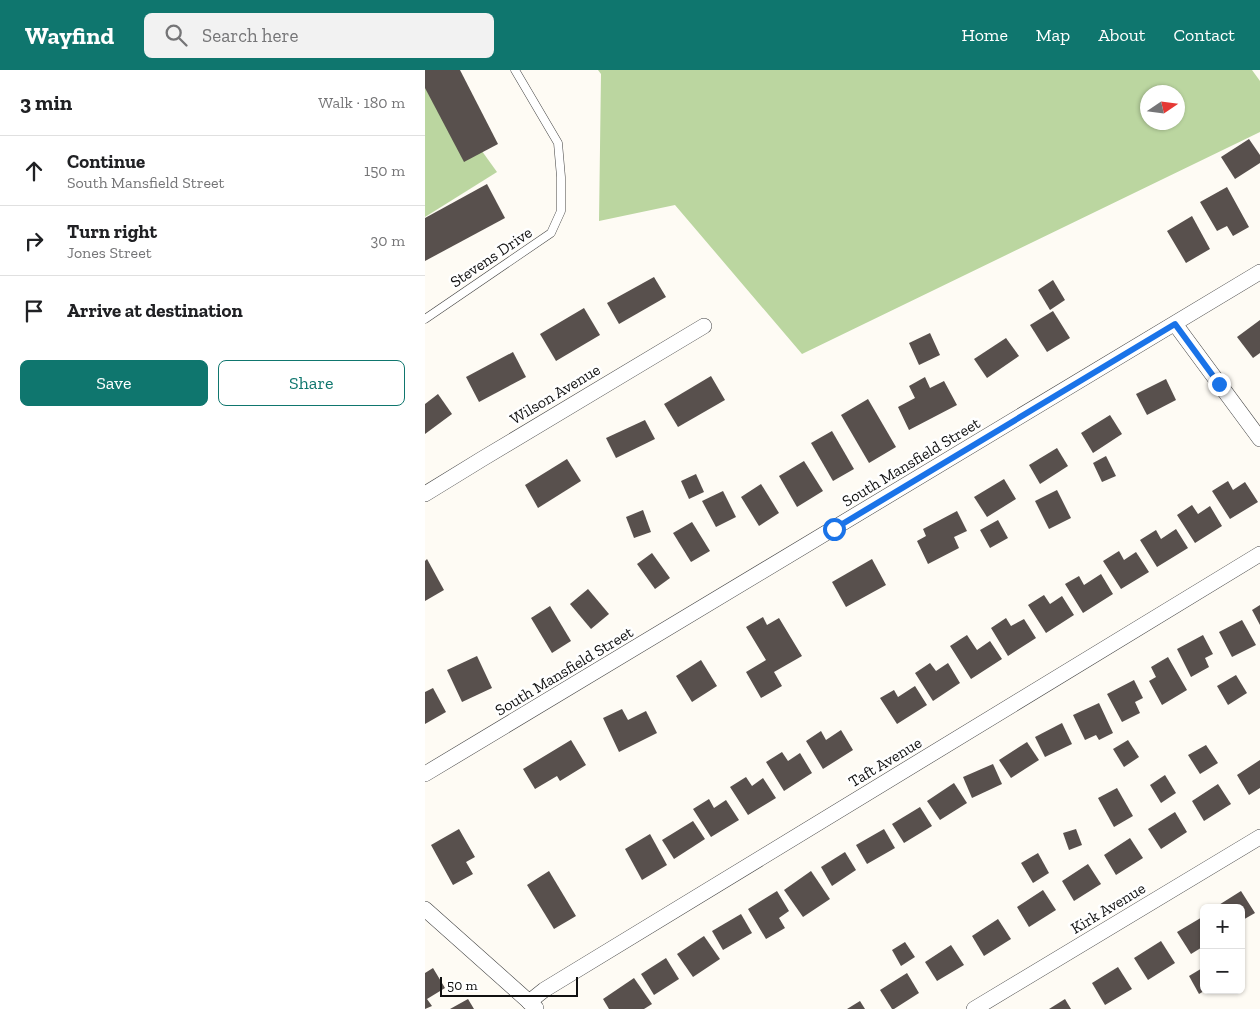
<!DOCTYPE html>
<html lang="en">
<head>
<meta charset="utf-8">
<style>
  body { margin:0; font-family:"Zilla Slab",serif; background:#f2f2f2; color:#202124 }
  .controls { position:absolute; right:15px; bottom:15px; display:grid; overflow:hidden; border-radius:8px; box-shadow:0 1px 4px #0004 }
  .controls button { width:45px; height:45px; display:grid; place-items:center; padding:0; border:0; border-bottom:1px solid #e0e0e0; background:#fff; color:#202124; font:25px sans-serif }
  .compass { position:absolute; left:715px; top:15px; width:45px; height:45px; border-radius:50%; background:#fff; box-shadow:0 1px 4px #0004; rotate:77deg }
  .scale { position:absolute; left:15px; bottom:12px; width:138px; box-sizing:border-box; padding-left:5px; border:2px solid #101010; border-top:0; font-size:14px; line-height:18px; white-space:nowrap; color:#101010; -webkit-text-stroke:4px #fff; paint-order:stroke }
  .stop { position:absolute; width:15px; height:15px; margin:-11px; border:4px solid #1a73e8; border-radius:50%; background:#fff }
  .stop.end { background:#1a73e8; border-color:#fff; box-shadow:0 1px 5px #0008 }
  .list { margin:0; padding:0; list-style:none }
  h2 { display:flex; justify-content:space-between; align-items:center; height:65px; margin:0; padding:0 20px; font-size:21px }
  h2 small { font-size:16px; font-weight:400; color:#757577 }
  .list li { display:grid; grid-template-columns:32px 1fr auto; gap:15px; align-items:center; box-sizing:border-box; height:70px; padding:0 20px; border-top:1px solid #e0e0e0 }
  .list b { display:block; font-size:19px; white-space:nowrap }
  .list p { margin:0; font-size:16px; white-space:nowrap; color:#757577 }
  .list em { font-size:16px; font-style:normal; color:#757577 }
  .actions { display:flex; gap:10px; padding:15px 20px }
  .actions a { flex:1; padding:11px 0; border:1px solid #0f766e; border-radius:8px; text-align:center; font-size:18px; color:#0f766e }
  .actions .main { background:#0f766e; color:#fff }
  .icon { flex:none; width:28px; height:28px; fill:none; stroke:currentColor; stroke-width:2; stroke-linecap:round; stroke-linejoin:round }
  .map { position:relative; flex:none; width:835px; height:939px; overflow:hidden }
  header { display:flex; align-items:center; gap:30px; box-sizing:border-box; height:70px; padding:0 25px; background:#0f766e; color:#fff }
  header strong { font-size:24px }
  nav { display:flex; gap:28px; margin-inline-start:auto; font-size:18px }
  .search { width:350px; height:45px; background:#f2f2f2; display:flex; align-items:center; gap:12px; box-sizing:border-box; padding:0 18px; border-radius:8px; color:#757577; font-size:19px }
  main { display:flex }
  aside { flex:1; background:#fff }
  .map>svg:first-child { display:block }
  .forest { fill:#bbd6a0; fill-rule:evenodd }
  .building { fill:#58504d }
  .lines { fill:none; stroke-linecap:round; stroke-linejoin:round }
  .service-casing { stroke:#434343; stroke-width:9 }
  .minor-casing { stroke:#434343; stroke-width:16 }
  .service { stroke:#fff; stroke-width:8 }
  .minor { stroke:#fff; stroke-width:15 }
  .route { stroke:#1a73e8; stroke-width:6 }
  .labels { text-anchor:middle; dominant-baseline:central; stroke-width:5; stroke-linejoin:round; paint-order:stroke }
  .street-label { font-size:16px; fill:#101010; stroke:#fff }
</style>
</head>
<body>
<header>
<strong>Wayfind</strong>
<div class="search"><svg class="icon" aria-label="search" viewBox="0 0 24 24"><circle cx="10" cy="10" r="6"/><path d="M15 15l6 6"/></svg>Search here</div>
<nav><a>Home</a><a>Map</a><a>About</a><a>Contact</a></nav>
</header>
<main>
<aside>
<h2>3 min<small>Walk · 180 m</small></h2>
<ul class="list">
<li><svg class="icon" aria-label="ahead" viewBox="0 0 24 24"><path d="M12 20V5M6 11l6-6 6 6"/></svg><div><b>Continue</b><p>South Mansfield Street</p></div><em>150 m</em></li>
<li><svg class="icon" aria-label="right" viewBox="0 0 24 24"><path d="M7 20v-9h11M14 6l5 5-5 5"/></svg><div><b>Turn right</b><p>Jones Street</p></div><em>30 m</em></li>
<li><svg class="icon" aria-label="arrive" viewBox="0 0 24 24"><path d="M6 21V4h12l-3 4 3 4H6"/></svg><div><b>Arrive at destination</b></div></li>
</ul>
<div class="actions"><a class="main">Save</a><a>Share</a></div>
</aside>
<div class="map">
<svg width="835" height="939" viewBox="0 0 835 939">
  <rect width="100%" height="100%" fill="#fefbf4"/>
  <g class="forest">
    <path d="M173 0H827L835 11V62L377 284 250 135 174 151 176 4ZM722 22H752V52H722Z"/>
    <polygon points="0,2 72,102 0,147"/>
  </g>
  <g class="building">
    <polygon points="0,0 35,0 73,74 39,92 0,18"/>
    <polygon points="824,69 835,85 835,93 810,109 796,87"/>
    <polygon points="62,114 80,148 0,191 0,148"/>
    <polygon points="802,117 824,157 808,166 802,156 792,161 775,132"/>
    <polygon points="767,146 785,179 761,193 742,161"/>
    <polygon points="229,207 241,227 194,254 182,233"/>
    <polygon points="628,210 640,230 625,240 613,220"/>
    <polygon points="159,238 175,265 131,291 115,264"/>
    <polygon points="628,241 645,268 622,282 605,255"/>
    <polygon points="835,250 835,283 828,288 812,267"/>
    <polygon points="505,263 515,285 494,295 484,273"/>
    <polygon points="581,268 594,286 562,308 549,289"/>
    <polygon points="88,282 101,307 54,332 41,307"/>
    <polygon points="286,306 300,330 253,357 239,334"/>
    <polygon points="500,307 505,318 519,311 532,335 484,360 473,337 490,328 484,316"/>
    <polygon points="741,309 751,330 722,345 711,324"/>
    <polygon points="13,324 27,344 0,364 0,334"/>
    <polygon points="443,329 471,377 444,393 416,345"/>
    <polygon points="685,345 697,364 668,383 656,363"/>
    <polygon points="220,350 230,369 191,388 181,368"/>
    <polygon points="407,361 429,399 408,411 386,373"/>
    <polygon points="632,378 643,396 615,414 604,395"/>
    <polygon points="681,386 691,406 677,412 668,393"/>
    <polygon points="142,389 156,411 113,438 100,415"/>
    <polygon points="379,391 398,421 372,437 354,406"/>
    <polygon points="271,404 279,422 264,429 256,411"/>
    <polygon points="579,409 591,429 562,447 549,427"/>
    <polygon points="803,411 808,420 820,412 833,432 805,449 787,421"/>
    <polygon points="336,414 354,443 334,456 316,427"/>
    <polygon points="632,420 646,448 624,459 610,431"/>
    <polygon points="298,421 311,447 291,457 277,431"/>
    <polygon points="767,435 773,444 785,436 797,456 770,473 752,445"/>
    <polygon points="218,440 226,462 209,468 201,447"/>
    <polygon points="532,441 542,461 529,467 534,478 503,494 492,471 501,466 498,459"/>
    <polygon points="573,450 583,468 565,478 555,460"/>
    <polygon points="267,452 285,481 266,492 248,463"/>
    <polygon points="751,459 763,478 732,497 715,470 731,460 736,469"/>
    <polygon points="694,481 699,490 711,482 724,502 696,519 678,491"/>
    <polygon points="227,483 245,508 230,519 212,494"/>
    <polygon points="2,489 19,520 0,531 0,491"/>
    <polygon points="447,489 461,515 421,537 407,512"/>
    <polygon points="676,504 688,524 658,543 640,514 654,506 659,515"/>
    <polygon points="163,519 184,544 166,559 145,534"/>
    <polygon points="619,525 625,534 637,526 649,545 621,563 603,535"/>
    <polygon points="835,535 835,555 827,540"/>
    <polygon points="125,536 146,571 127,583 106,548"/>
    <polygon points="338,547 342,555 354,548 377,586 349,602 357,616 336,628 321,602 341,590 321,557"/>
    <polygon points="581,548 586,556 599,549 611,568 583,586 566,558"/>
    <polygon points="817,550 831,575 807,587 794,562"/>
    <polygon points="542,565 552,580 565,571 577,589 546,609 525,576"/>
    <polygon points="778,565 788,584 780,588 784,597 766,607 752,579"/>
    <polygon points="52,586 67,618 37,632 22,600"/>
    <polygon points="743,587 762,620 737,635 724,611 731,607 726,597"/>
    <polygon points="276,590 292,616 267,632 251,606"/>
    <polygon points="505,593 511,601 523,593 535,613 508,631 490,603"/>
    <polygon points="811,605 822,623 803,635 792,616"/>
    <polygon points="709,610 718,628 710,632 715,643 697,652 682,624"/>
    <polygon points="490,616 502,635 472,654 455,628 469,620 473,627"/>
    <polygon points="8,618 21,642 0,654 0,622"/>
    <polygon points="674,633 688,663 674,670 671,665 660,670 648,645"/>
    <polygon points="197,639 203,650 221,641 232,663 194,682 178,648"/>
    <polygon points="637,653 647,674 620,687 610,667"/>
    <polygon points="416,660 428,680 398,699 381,671 396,661 401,670"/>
    <polygon points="146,670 161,695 135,711 132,706 110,719 98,699"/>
    <polygon points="703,670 714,687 699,697 688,679"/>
    <polygon points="602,672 614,690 586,708 574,690"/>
    <polygon points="781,675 793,693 775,704 763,685"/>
    <polygon points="357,682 363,691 375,683 387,703 359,721 341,692"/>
    <polygon points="835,690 835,718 824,725 812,705"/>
    <polygon points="568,694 577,714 547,728 538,707"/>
    <polygon points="740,705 751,723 736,733 725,715"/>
    <polygon points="321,707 327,716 338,708 351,728 323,745 305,717"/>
    <polygon points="529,713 542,733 515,750 502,731"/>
    <polygon points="793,714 806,734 779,751 767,731"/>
    <polygon points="692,718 708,746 689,757 673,728"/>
    <polygon points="284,729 289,738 301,730 314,750 286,767 268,739"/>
    <polygon points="495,737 507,756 479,773 467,754"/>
    <polygon points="750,742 762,762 736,779 723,759"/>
    <polygon points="268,751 280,769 249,789 237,770"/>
    <polygon points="34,759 50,787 41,792 48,804 28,815 6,775"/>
    <polygon points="459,759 470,778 442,794 431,775"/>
    <polygon points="651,759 657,775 644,780 638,763"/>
    <polygon points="225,764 242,795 217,810 200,779"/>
    <polygon points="705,768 718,788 691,805 679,785"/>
    <polygon points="420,782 431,800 407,816 396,797"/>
    <polygon points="613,783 624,803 608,813 596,793"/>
    <polygon points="663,794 676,814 649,831 637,811"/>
    <polygon points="124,801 151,846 129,859 102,815"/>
    <polygon points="386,801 405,829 378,847 359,820"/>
    <polygon points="618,820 631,840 604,857 592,837"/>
    <polygon points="352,821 364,841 354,848 360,858 341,869 323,839"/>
    <polygon points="816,821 830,843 816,851 816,838 789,838"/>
    <polygon points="316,844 327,863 298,880 287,861"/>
    <polygon points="779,846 779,876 766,884 752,862"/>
    <polygon points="573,849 586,869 559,886 547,866"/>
    <polygon points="279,866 295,889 268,907 252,884"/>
    <polygon points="736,871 750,893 723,910 709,888"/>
    <polygon points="480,872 490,887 476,896 467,880"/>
    <polygon points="526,875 539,895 512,911 500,892"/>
    <polygon points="241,888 254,909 229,925 216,904"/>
    <polygon points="693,897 707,919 680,935 667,913"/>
    <polygon points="779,897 779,921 774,924 764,906"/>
    <polygon points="8,898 20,918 2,929 7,936 0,939 0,903"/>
    <polygon points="482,903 494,923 469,939 467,939 455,920"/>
    <polygon points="209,908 227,934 219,939 184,939 178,929"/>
    <polygon points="43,929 49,939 25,939"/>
    <polygon points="640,929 646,939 624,939"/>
    <polygon points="435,931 440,939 422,939"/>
  </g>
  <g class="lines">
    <defs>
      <polyline id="service" points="0,249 126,163 136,141 136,107 133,73 90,0"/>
      <g id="minor">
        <polyline points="750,254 835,369"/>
        <polyline points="0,424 57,389 279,256"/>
        <polyline points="0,704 835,202"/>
        <polyline points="0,839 111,938"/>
        <polyline points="104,932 119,920 835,484"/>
        <polyline points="549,939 835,767"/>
      </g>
    </defs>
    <use href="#service" class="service-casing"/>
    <use href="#minor" class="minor-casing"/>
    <use href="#service" class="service"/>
    <use href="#minor" class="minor"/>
  </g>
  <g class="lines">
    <polyline class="route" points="409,459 750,254 794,314"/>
  </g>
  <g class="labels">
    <g class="street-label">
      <text transform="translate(66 187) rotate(-34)">Stevens Drive</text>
      <text transform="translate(130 324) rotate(-31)">Wilson Avenue</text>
      <text transform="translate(486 392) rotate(-31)">South Mansfield Street</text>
      <text transform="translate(139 601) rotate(-31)">South Mansfield Street</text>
      <text transform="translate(460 692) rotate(-31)">Taft Avenue</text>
      <text transform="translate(683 838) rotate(-31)">Kirk Avenue</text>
    </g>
  </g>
</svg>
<div class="controls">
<button>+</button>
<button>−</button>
</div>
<svg class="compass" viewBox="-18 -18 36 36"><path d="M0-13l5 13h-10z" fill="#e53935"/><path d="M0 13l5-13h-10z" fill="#757577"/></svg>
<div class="scale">50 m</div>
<div class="stop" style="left:409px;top:459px"></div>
<div class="stop end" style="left:794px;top:314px"></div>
</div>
</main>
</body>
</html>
